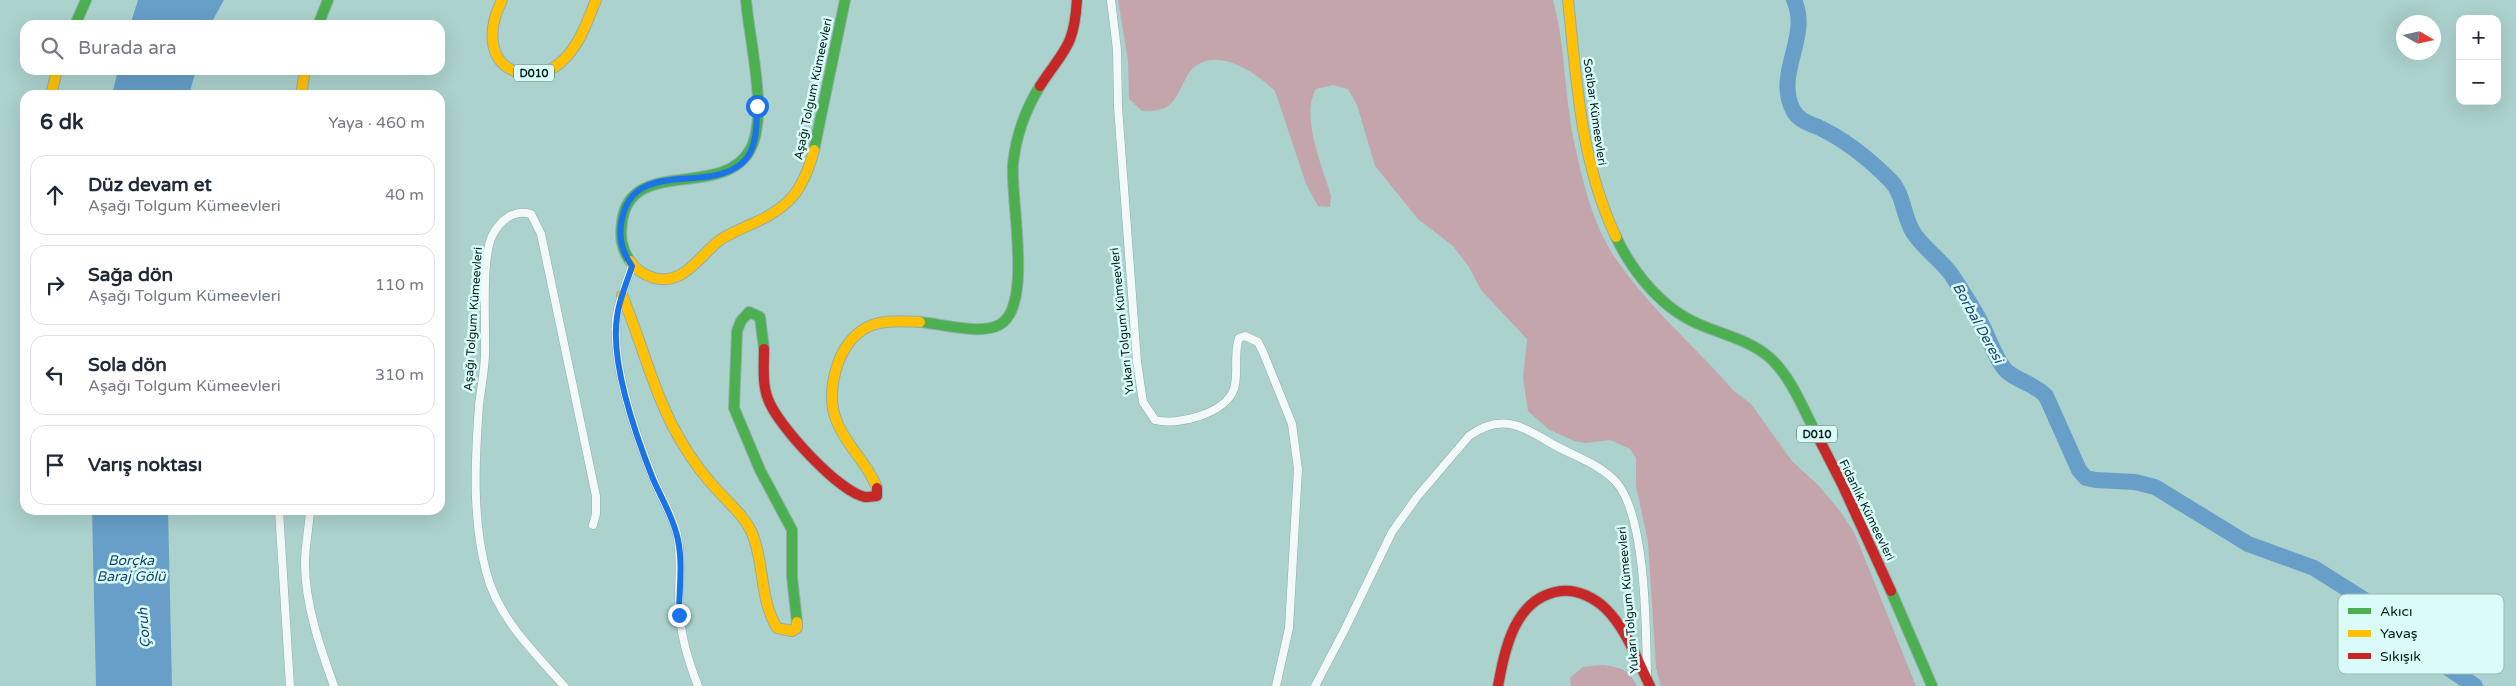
<!DOCTYPE html>
<html lang="tr">
<head>
<meta charset="utf-8">
<style>
  body { margin:0; font-family:"Varela Round",sans-serif; background:#f6f6f7; color:#1f2937 }
  .controls { position:absolute; right:15px; top:15px; display:grid; overflow:hidden; border-radius:10px; box-shadow:0 5px 20px #0002 }
  .controls button { width:45px; height:45px; display:grid; place-items:center; padding:0; border:0; border-bottom:1px solid #e0e1e3; background:#fff; color:#1f2937; font:25px sans-serif }
  .compass { position:absolute; left:2396px; top:15px; width:45px; height:45px; border-radius:50%; background:#fff; box-shadow:0 5px 20px #0002; rotate:99deg }
  .stop { position:absolute; width:15px; height:15px; margin:-11px; border:4px solid #1a73e8; border-radius:50%; background:#fff }
  .stop.end { background:#1a73e8; border-color:#fff; box-shadow:0 1px 5px #0008 }
  .list { margin:0; padding:0; list-style:none }
  h2 { display:flex; justify-content:space-between; align-items:center; height:65px; margin:0; padding:0 20px; font-size:21px }
  h2 small { font-size:16px; font-weight:400; color:#747a83 }
  .list li { display:grid; grid-template-columns:32px 1fr auto; gap:15px; align-items:center; box-sizing:border-box; height:80px; margin:0 10px 10px; padding:0 10px; border:1px solid #e0e1e3; border-radius:15px }
  .list b { display:block; font-size:19px; white-space:nowrap }
  .list p { margin:0; font-size:16px; white-space:nowrap; color:#747a83 }
  .list em { font-size:16px; font-style:normal; color:#747a83 }
  .icon { flex:none; width:28px; height:28px; fill:none; stroke:currentColor; stroke-width:2; stroke-linecap:round; stroke-linejoin:round }
  .map { position:relative; flex:none; width:2516px; height:686px; overflow:hidden }
  .search { position:absolute; background:#fff; box-shadow:0 5px 20px #0002; left:20px; top:20px; width:425px; height:55px; display:flex; align-items:center; gap:12px; box-sizing:border-box; padding:0 18px; border-radius:15px; color:#747a83; font-size:19px }
  .panel { position:absolute; background:#fff; box-shadow:0 5px 20px #0002; left:20px; top:90px; width:425px; height:425px; border-radius:15px }
  .map>svg:first-child { display:block }
  .forest { fill:#c5a5ac }
  .water { fill:#679fc8 }
  .lines { fill:none; stroke-linecap:round; stroke-linejoin:round }
  .river { stroke:#679fc8; stroke-width:16 }
  .street-casing { stroke:#91aeab; stroke-width:9 }
  .fast-casing { stroke:#91aeab; stroke-width:12 }
  .slow-casing { stroke:#91aeab; stroke-width:12 }
  .jam-casing { stroke:#91aeab; stroke-width:12 }
  .street { stroke:#f3f8f8; stroke-width:8 }
  .fast { stroke:#4caf50; stroke-width:10 }
  .slow { stroke:#ffc107; stroke-width:10 }
  .jam { stroke:#c62828; stroke-width:10 }
  .route { stroke:#1a73e8; stroke-width:6 }
  .labels { text-anchor:middle; dominant-baseline:central; stroke-width:5; stroke-linejoin:round; paint-order:stroke }
  .shield { fill:#dafbf7; stroke:#44625f; stroke-width:1 }
  .shield-label { font-size:11px; font-weight:bold; fill:#04201e }
  .street-label { font-size:12px; fill:#04201e; stroke:#dafbf7 }
  .water-label { font-size:14px; font-style:italic; fill:#18466f; stroke:#dafbf7 }
  .key { fill:#dafbf7; stroke:#9ab9b6; stroke-width:1 }
  .key-label { font-size:14px; fill:#04201e }
</style>
</head>
<body>
<div class="map">
<svg width="2516" height="686" viewBox="0 0 2516 686">
  <rect width="100%" height="100%" fill="#acd2ce"/>
  <g class="forest">
    <path d="M1118 0H1553C1566 48 1564 97 1575 146 1583 183 1593 224 1614 256 1647 306 1695 346 1734 391L1751 404 1792 461 1819 486 1841 512 1855 534 1916 686H1661L1656 668 1648 542 1636 486V458L1630 449 1610 440 1586 443 1574 441 1548 429 1528 411 1523 378 1527 339 1481 290 1469 267 1453 246 1418 219 1375 166 1357 105 1348 89 1333 85 1316 89C1300 117 1323 167 1331 196L1330 207 1318 206 1306 184 1275 91C1254 71 1212 43 1189 73 1182 83 1178 99 1168 106 1161 111 1150 111 1142 111L1129 99 1128 61Z"/>
    <path d="M1603 665C1622 668 1628 669 1637 686H1571L1570 678 1583 667Z"/>
  </g>
  <g class="water">
    <polygon points="138,0 224,0 210,25 130,25"/>
    <polygon points="118,70 196,70 189,95 112,95"/>
    <polygon points="92,510 168,510 172,686 96,686"/>
  </g>
  <g class="lines">
    <path class="river" d="M1794 0C1811 37 1774 73 1793 110 1798 120 1808 123 1818 127 1846 140 1868 158 1890 180 1904 194 1903 216 1913 232 1923 248 1940 259 1951 274 1963 292 1975 310 1984 329 1990 342 1995 356 2003 367 2012 380 2033 382 2046 396L2079 470 2086 478 2096 480 2135 482 2155 487 2248 544 2314 568 2398 621 2421 640 2436 660 2475 686"/>
    <defs>
      <g id="street">
        <path d="M1111 0 1117 50 1118 107 1137 362 1143 402 1155 420C1177 426 1225 414 1234 389 1239 373 1233 355 1239 338L1245 336 1258 342 1263 352 1292 424 1298 469 1289 628 1276 686"/>
        <path d="M632 266C626 284 618 302 616 320 613 370 635 432 653 478 660 496 672 514 677 534 683 561 677 589 680 617 682 641 689 663 698 686"/>
        <polyline points="279,510 290,686"/>
        <path d="M310 510C309 528 305 546 305 563 305 605 320 647 334 686"/>
        <path d="M564 686C534 652 497 617 486 571 472 518 475 460 479 405 481 389 484 373 485 356 486 327 481 260 492 236 500 220 514 209 531 214L541 234 596 496V514L593 525"/>
        <path d="M1315 686 1344 631 1392 532 1417 497 1469 436C1499 414 1520 424 1549 442 1570 455 1600 463 1617 483 1646 518 1646 628 1647 675"/>
      </g>
      <g id="fast">
        <polyline points="75,25 86,0"/>
        <polyline points="318,25 328,0"/>
        <polyline points="814,150 845,0"/>
        <path d="M1616 237C1633 273 1663 310 1701 325 1724 335 1749 340 1769 357 1793 378 1805 414 1820 441"/>
        <path d="M630 261C621 248 620 237 622 222 630 156 722 200 750 150 769 116 749 39 746 0"/>
        <path d="M920 322C942 324 980 335 999 325 1034 308 1010 198 1013 164 1016 136 1025 110 1040 86"/>
        <polyline points="764,349 760,317 749,312 741,321 737,331 734,408 760,470 792,530 792,577 797,622"/>
        <polyline points="1891,591 1932,686"/>
      </g>
      <g id="slow">
        <path d="M502 0C487 30 486 70 528 74 539 75 552 70 560 63 579 47 587 22 596 0"/>
        <path d="M1568 0C1577 83 1580 160 1616 237"/>
        <polyline points="51,95 57,70"/>
        <polyline points="301,95 305,70"/>
        <path d="M630 261C636 270 644 275 654 278 684 286 700 255 720 240 731 233 743 228 754 223 791 207 804 188 814 150"/>
        <path d="M622 295C643 345 655 400 684 446 694 463 706 478 719 492 730 504 745 517 752 533 765 564 759 598 777 628L792 631 797 628V622"/>
        <path d="M877 488C868 463 846 446 837 422 825 394 836 349 861 331 877 319 901 321 920 322"/>
      </g>
      <g id="jam">
        <path d="M1040 86C1064 49 1074 48 1077 0"/>
        <path d="M764 349C764 366 762 384 768 399 777 425 839 492 865 497 869 497 874 496 877 496V488"/>
        <polyline points="1820,441 1842,484 1891,591"/>
        <path d="M1498 686C1505 648 1515 597 1561 591 1577 589 1595 598 1606 609 1627 630 1637 660 1650 686"/>
      </g>
    </defs>
    <use href="#street" class="street-casing"/>
    <use href="#fast" class="fast-casing"/>
    <use href="#slow" class="slow-casing"/>
    <use href="#jam" class="jam-casing"/>
    <use href="#street" class="street"/>
    <use href="#fast" class="fast"/>
    <use href="#slow" class="slow"/>
    <use href="#jam" class="jam"/>
  </g>
  <g class="lines">
    <path class="route" d="M679 615C679 589 684 558 676 532 671 514 661 497 653 479 636 436 610 363 617 317 619 299 627 283 632 266 622 252 618 236 622 219 634 159 705 193 741 164 757 152 757 124 757 106"/>
  </g>
  <g class="labels">
    <g class="shield">
      <rect x="514" y="64.5" width="40" height="17" rx="4"/>
      <rect x="1797" y="425.5" width="40" height="17" rx="4"/>
    </g>
    <g class="shield-label">
      <text x="534" y="73">D010</text>
      <text x="1817" y="434">D010</text>
    </g>
    <g class="street-label">
      <text transform="translate(813 89) rotate(-78)">Aşağı Tolgum Kümeevleri</text>
      <text transform="translate(1595 112) rotate(82)">Sotibar Kümeevleri</text>
      <text transform="translate(473 319) rotate(-86)">Aşağı Tolgum Kümeevleri</text>
      <text transform="translate(1122 321) rotate(-96)">Yukarı Tolgum Kümeevleri</text>
      <text transform="translate(1867 510) rotate(64)">Fidanlık Kümeevleri</text>
      <text transform="translate(1628 600) rotate(-95)">Yukarı Tolgum Kümeevleri</text>
    </g>
    <g class="water-label">
      <text transform="translate(1978 323) rotate(61)">Borbal Deresi</text>
      <text x="131" y="560">Borçka<tspan x="131" dy="16">Baraj Gölü</tspan></text>
      <text transform="translate(144 628) rotate(-94)">Çoruh</text>
    </g>
  </g>
  <rect x="2338" y="594" width="166" height="80" rx="8" class="key"/>
  <rect x="2348" y="608" width="23" height="6" fill="#4caf50"/>
  <rect x="2348" y="630" width="23" height="7" fill="#ffc107"/>
  <rect x="2348" y="653" width="23" height="6" fill="#c62828"/>
  <g class="key-label">
    <text x="2380" y="616">Akıcı</text>
    <text x="2380" y="638">Yavaş</text>
    <text x="2380" y="661">Sıkışık</text>
  </g>
</svg>
<div class="controls">
<button>+</button>
<button>−</button>
</div>
<svg class="compass" viewBox="-18 -18 36 36"><path d="M0-13l5 13h-10z" fill="#e53935"/><path d="M0 13l5-13h-10z" fill="#747a83"/></svg>
<div class="stop" style="left:757px;top:106px"></div>
<div class="stop end" style="left:679px;top:615px"></div>
<div class="search"><svg class="icon" aria-label="search" viewBox="0 0 24 24"><circle cx="10" cy="10" r="6"/><path d="M15 15l6 6"/></svg>Burada ara</div>
<section class="panel">
<h2>6 dk<small>Yaya · 460 m</small></h2>
<ul class="list">
<li><svg class="icon" aria-label="ahead" viewBox="0 0 24 24"><path d="M12 20V5M6 11l6-6 6 6"/></svg><div><b>Düz devam et</b><p>Aşağı Tolgum Kümeevleri</p></div><em>40 m</em></li>
<li><svg class="icon" aria-label="right" viewBox="0 0 24 24"><path d="M7 20v-9h11M14 6l5 5-5 5"/></svg><div><b>Sağa dön</b><p>Aşağı Tolgum Kümeevleri</p></div><em>110 m</em></li>
<li><svg class="icon" aria-label="left" viewBox="0 0 24 24"><path d="M17 20v-9H6M10 6l-5 5 5 5"/></svg><div><b>Sola dön</b><p>Aşağı Tolgum Kümeevleri</p></div><em>310 m</em></li>
<li><svg class="icon" aria-label="arrive" viewBox="0 0 24 24"><path d="M6 21V4h12l-3 4 3 4H6"/></svg><div><b>Varış noktası</b></div></li>
</ul>
</section>
</div>
</body>
</html>
